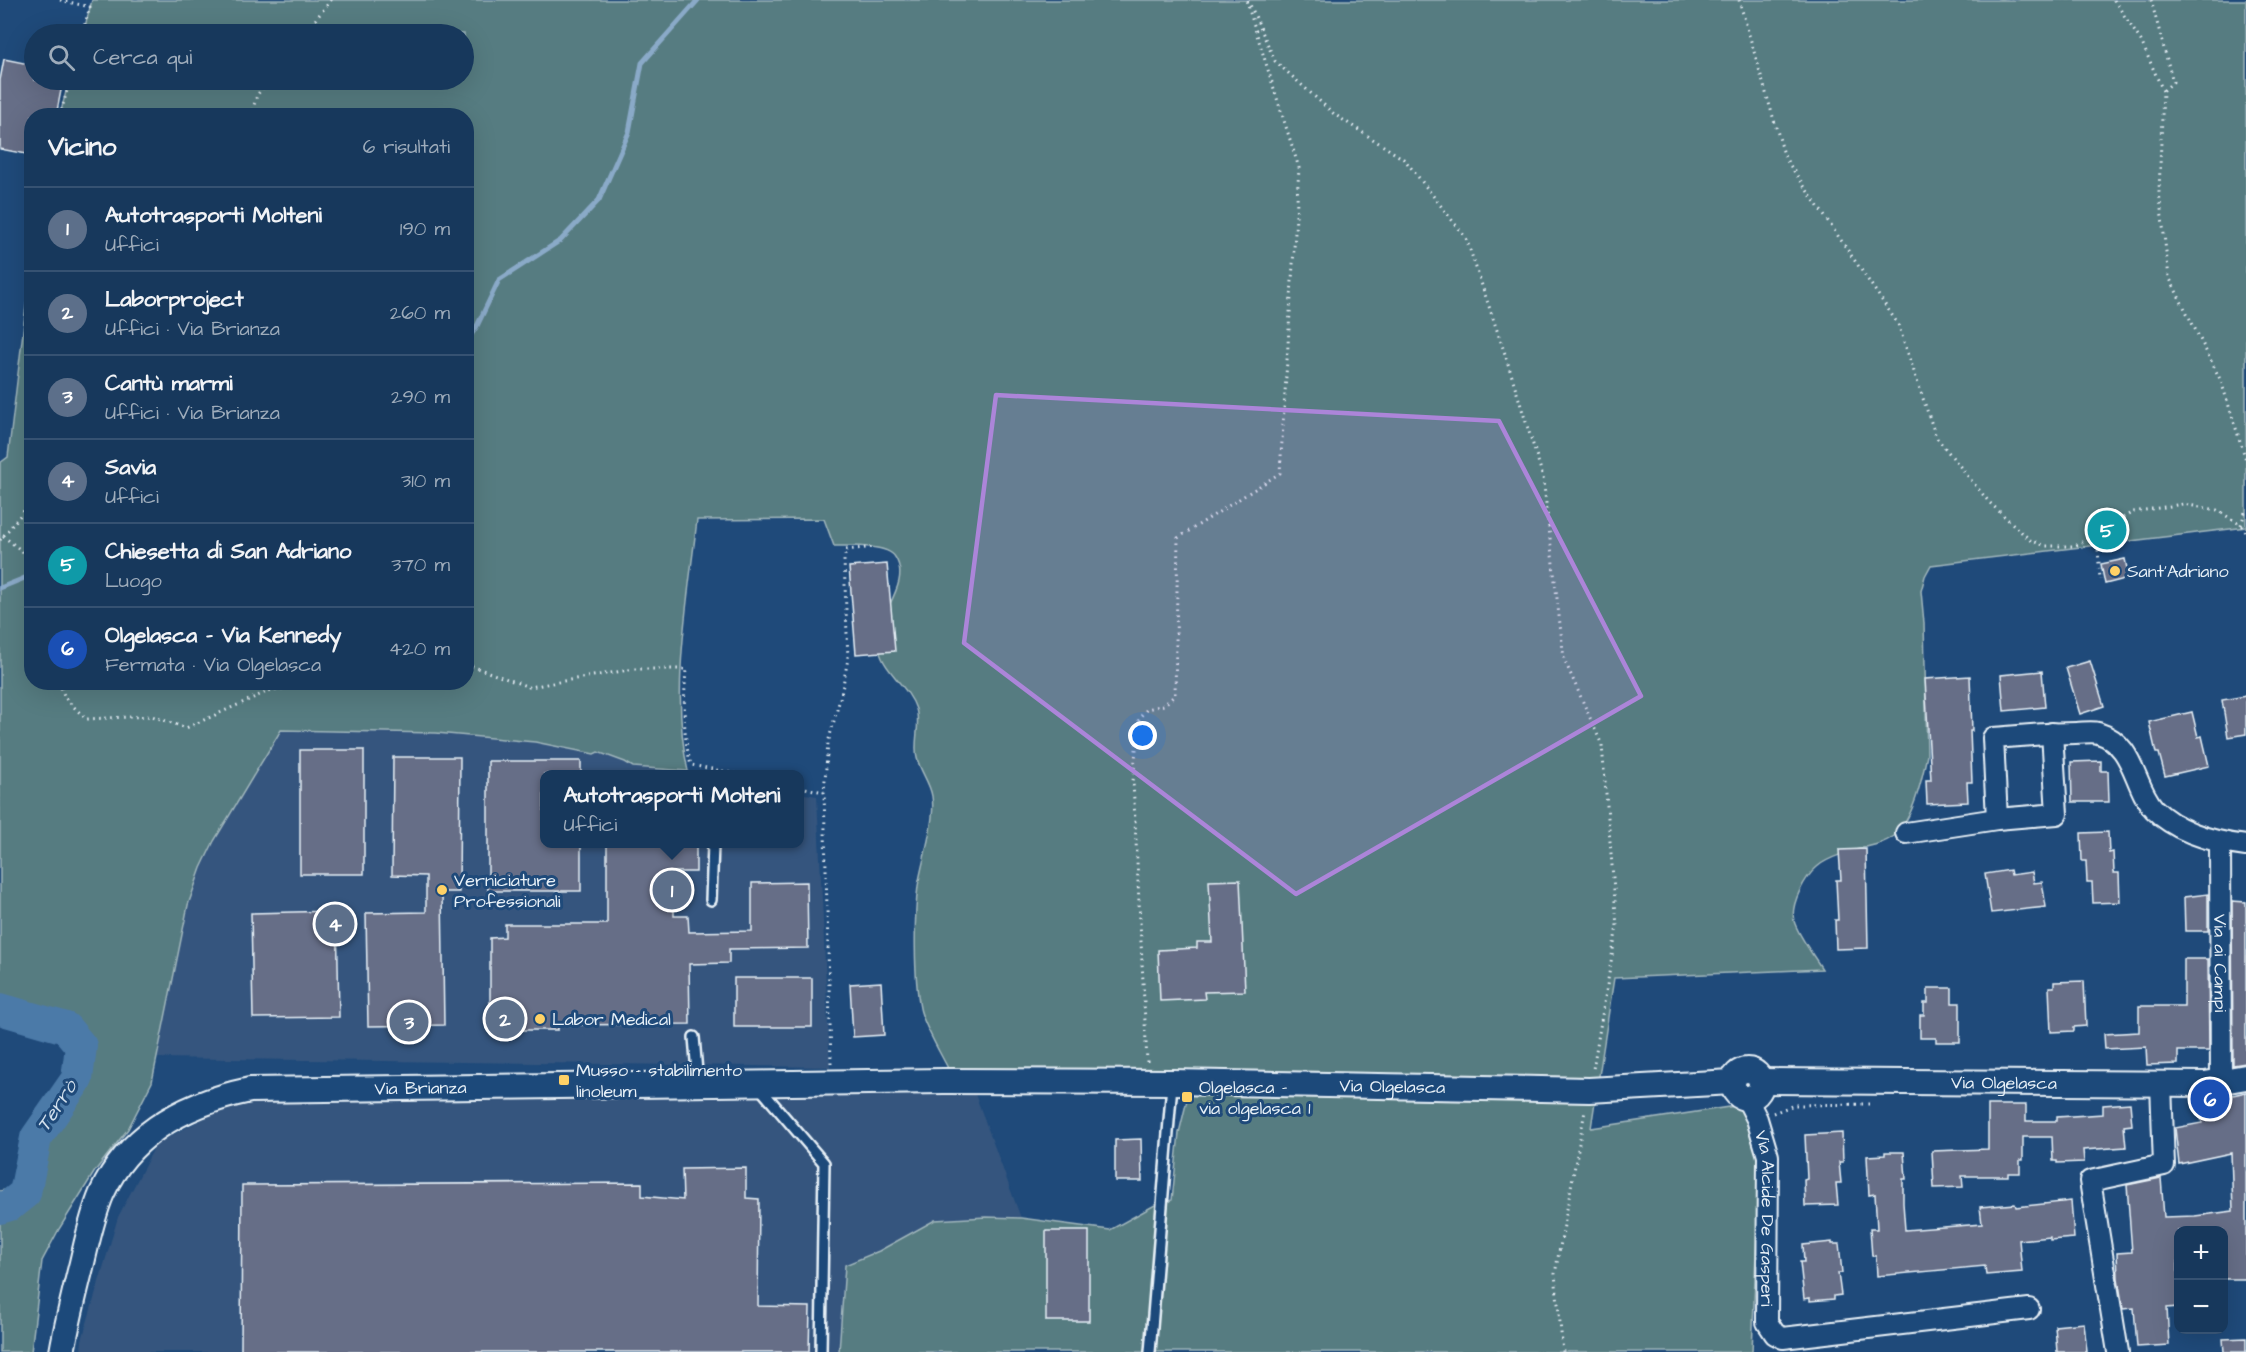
<!DOCTYPE html>
<html lang="it">
<head>
<meta charset="utf-8">
<style>
  body { margin:0; font-family:"Architects Daughter",sans-serif; background:#203f62; color:#f1f3f6 }
  .controls { position:absolute; right:18px; bottom:18px; display:grid; overflow:hidden; border-radius:12px; box-shadow:0 6px 24px #0002 }
  .controls button { width:54px; height:54px; display:grid; place-items:center; padding:0; border:0; border-bottom:2px solid #365272; background:#17385c; color:#f1f3f6; font:30px sans-serif }
  .you { position:absolute; left:1143px; top:736px; width:21px; height:21px; margin:-15px; border:4px solid #fff; border-radius:50%; background:#1a73e8; box-shadow:0 0 0 9px #1a73e833 }
  .badge { display:grid; place-items:center; width:39px; height:39px; border-radius:50%; background:#8c9099; color:#fff; font-size:20px; font-weight:700 }
  .pin { position:absolute; translate:-50% -50%; border:3px solid #fff; box-shadow:0 2px 6px #0006 }
  .popup { position:absolute; left:540px; top:770px; width:264px; height:78px; box-sizing:border-box; display:grid; place-content:center; border-radius:12px; background:#17385c; filter:drop-shadow(0 2px 4px #0005); font-size:20px; white-space:nowrap; color:#9eacbb }
  .popup b { font-size:22px; color:#f1f3f6 }
  .popup::after { content:''; position:absolute; left:50%; top:100%; margin-left:-12px; border:12px solid transparent; border-top-color:#17385c }
  .list { margin:0; padding:0; list-style:none }
  h2 { display:flex; justify-content:space-between; align-items:center; height:78px; margin:0; padding:0 24px; font-size:26px }
  h2 small { font-size:20px; font-weight:400; color:#9eacbb }
  .list li { display:grid; grid-template-columns:39px 1fr auto; gap:18px; align-items:center; box-sizing:border-box; height:84px; padding:0 24px; border-top:2px solid #365272 }
  .list b { display:block; font-size:22px; white-space:nowrap }
  .list p { margin:0; font-size:20px; white-space:nowrap; color:#9eacbb }
  .list em { font-size:20px; font-style:normal; color:#9eacbb }
  .icon { flex:none; width:33px; height:33px; fill:none; stroke:currentColor; stroke-width:2; stroke-linecap:round; stroke-linejoin:round }
  .map { position:relative; flex:none; width:2246px; height:1352px; overflow:hidden }
  .search { position:absolute; background:#17385c; box-shadow:0 6px 24px #0002; left:24px; top:24px; width:450px; height:66px; display:flex; align-items:center; gap:15px; box-sizing:border-box; padding:0 21px; border-radius:33px; color:#9eacbb; font-size:22px }
  .panel { position:absolute; background:#17385c; box-shadow:0 6px 24px #0002; left:24px; top:108px; width:450px; height:582px; border-radius:24px }
  .map>svg:first-child { display:block }
  .built { fill:#34557e }
  .green { fill:#577b81; stroke:#a0b6bc; stroke-width:1.5 }
  .lines { fill:none; stroke-linecap:round; stroke-linejoin:round }
  .stream { stroke:#8aaac8; stroke-width:5 }
  .river { stroke:#4c7aa8; stroke-width:32 }
  .building { fill:#666e87; stroke:#e8f1f8; stroke-width:1.5 }
  .service-casing { stroke:#e8f1f8; stroke-width:14 }
  .minor-casing { stroke:#e8f1f8; stroke-width:24 }
  .tertiary-casing { stroke:#e8f1f8; stroke-width:28 }
  .path { stroke:#e8f1f8; stroke-width:3; stroke-dasharray:1.5 4.5; stroke-linecap:butt }
  .service { stroke:#1f4a7a; stroke-width:9 }
  .minor { stroke:#1f4a7a; stroke-width:20 }
  .tertiary { stroke:#1f4a7a; stroke-width:24 }
  .marked { fill:#ac85d9; fill-opacity:0.2; stroke:#ac85d9; stroke-width:4.5; stroke-linejoin:round }
  .poi-dot { fill:#ffd166; stroke:#1f4a7a; stroke-width:2 }
  .labels { text-anchor:middle; dominant-baseline:central; stroke-width:6; stroke-linejoin:round; paint-order:stroke }
  .poi-label { font-size:18px; fill:#e8f1f8; stroke:#1f4a7a; text-anchor:start }
  .street-label { font-size:18px; fill:#e8f1f8; stroke:#1f4a7a }
  .water-label { font-size:20px; font-style:italic; fill:#d1dfec; stroke:#1f4a7a }
</style>
</head>
<body>
<div class="map">
<svg width="2246" height="1352" viewBox="0 0 2246 1352">
  <rect width="100%" height="100%" fill="#1f4a7a"/>
  <filter id="ink" filterUnits="userSpaceOnUse"><feTurbulence type="fractalNoise" baseFrequency=".0167" numOctaves="2"/><feDisplacementMap in="SourceGraphic" scale="12" xChannelSelector="R" yChannelSelector="G"/><feConvolveMatrix kernelMatrix="1 2 1 2 8 2 1 2 1" color-interpolation-filters="sRGB"/></filter>
  <g filter="url(#ink)">
    <g class="built">
      <polygon points="281,730 436,733 535,742 594,754 598,752 625,762 633,767 705,774 544,774 544,844 800,844 800,793 817,796 830,1067 157,1058 188,905 201,868 214,841"/>
      <polygon points="975,1094 1021,1218 986,1217 935,1220 879,1251 845,1264 839,1352 81,1352 82,1340 118,1217 156,1144 236,1101"/>
    </g>
    <path class="green" d="M92 0H2246V527L1931 565 1925 576 1921 591 1924 623 1927 755C1922 779 1913 820 1894 836 1882 845 1865 847 1850 851 1840 855 1825 859 1817 867 1805 877 1790 904 1794 921 1798 935 1814 956 1822 969L1614 978 1591 1128 1762 1102 1752 1352H839L845 1265 879 1251 935 1220 986 1217 1021 1218 1110 1230 1155 1205 1172 1200 1179 1133 1187 1100 1173 1083 953 1078C945 1061 923 1025 920 1008 914 977 914 918 918 886 922 861 936 820 932 796 930 783 920 771 917 758 913 743 921 725 916 709 907 683 880 670 878 643 875 615 913 584 895 557 887 544 849 546 834 546L824 519 697 520C688 599 670 693 688 771L633 767 625 762 598 752 594 754 535 742 436 733 281 730 214 841 201 868 188 905 152 1082 128 1129 95 1171 59 1229 42 1261 31 1352H0V1191C36 1186 19 1147 31 1123 34 1118 40 1114 45 1111 60 1097 74 1086 83 1066 84 1061 87 1053 86 1048 84 1042 77 1034 71 1032 50 1023 22 1019 0 1014V463L8 457 31 265 32 682H466V116L60 115 69 80H464V34H83Z"/>
    <g class="lines">
      <g class="stream">
        <polyline points="466,342 477,326 499,280 561,240 599,200 629,132 642,63 698,0"/>
        <polyline points="0,588 32,575"/>
      </g>
      <polyline class="river" points="0,1009 66,1028 81,1046 77,1079 36,1138 25,1193 10,1205 0,1208"/>
    </g>
    <g class="building">
      <polygon points="4,59 34,65 34,80 63,80 56,116 32,116 32,155 0,149 0,80"/>
      <polygon points="2125,559 2129,578 2105,584 2101,564"/>
      <polygon points="887,564 895,651 856,654 849,567"/>
      <polygon points="2090,661 2104,706 2080,714 2066,668"/>
      <polygon points="2042,671 2045,707 2004,711 2001,675"/>
      <polygon points="1970,676 1972,731 1970,731 1972,782 1967,782 1968,802 1927,804 1926,780 1931,780 1925,679"/>
      <polygon points="2246,696 2246,734 2228,737 2222,700"/>
      <polygon points="2192,712 2198,737 2202,736 2209,766 2165,776 2159,753 2156,753 2149,722"/>
      <rect x="300" y="750" width="64" height="124"/>
      <polygon points="393,757 460,757 459,892 442,892 444,1025 368,1026 366,913 426,912 426,876 392,875"/>
      <polygon points="488,761 581,761 581,774 544,774 544,843 581,843 581,891 488,891"/>
      <polygon points="2101,761 2101,771 2108,771 2109,802 2072,802 2071,762"/>
      <polygon points="2108,832 2109,853 2113,852 2114,873 2119,873 2120,902 2093,903 2092,882 2087,882 2086,861 2082,861 2081,833"/>
      <polygon points="607,843 696,843 696,872 674,872 674,916 688,916 689,932 752,931 752,883 807,882 808,948 729,949 729,963 689,964 690,1024 558,1025 558,1030 490,1030 490,938 505,937 505,924 607,924"/>
      <polygon points="1866,849 1868,948 1836,949 1835,920 1838,920 1836,880 1841,880 1839,850"/>
      <polygon points="2010,870 2011,875 2032,872 2034,883 2042,882 2046,907 1991,913 1985,874"/>
      <polygon points="1240,880 1245,991 1204,992 1205,999 1160,1001 1158,950 1197,948 1197,942 1212,942 1209,881"/>
      <polygon points="2208,894 2208,931 2185,931 2184,897"/>
      <polygon points="2232,901 2246,902 2246,1063 2233,1065"/>
      <polygon points="337,911 339,1017 253,1018 251,913"/>
      <polygon points="2184,959 2208,959 2209,1051 2178,1051 2178,1064 2147,1065 2146,1047 2105,1049 2104,1034 2139,1032 2139,1006 2184,1006"/>
      <rect x="734" y="978" width="78" height="49"/>
      <polygon points="2084,981 2086,1026 2074,1027 2074,1031 2051,1032 2049,987 2054,987 2054,982"/>
      <polygon points="881,982 884,1035 853,1037 850,984"/>
      <polygon points="1928,988 1952,988 1952,1003 1960,1003 1960,1042 1936,1042 1936,1038 1920,1038 1920,1015 1924,1015 1924,1003 1928,1003"/>
      <polygon points="2246,1092 2246,1279 2223,1279 2223,1230 2178,1230 2178,1307 2167,1308 2169,1345 2137,1347 2134,1308 2123,1309 2118,1278 2117,1253 2132,1252 2127,1185 2161,1178 2164,1217 2195,1216 2233,1211 2231,1153 2179,1164 2175,1128 2202,1123 2201,1116 2225,1111 2224,1097"/>
      <polygon points="2130,1103 2132,1125 2124,1126 2126,1147 2083,1150 2084,1162 2057,1163 2057,1161 2053,1161 2052,1137 2023,1137 2023,1160 2020,1160 2020,1173 2008,1173 2008,1176 1962,1176 1963,1187 1934,1188 1932,1151 1988,1149 1988,1105 2026,1105 2026,1121 2057,1121 2057,1117 2103,1114 2103,1105"/>
      <polygon points="1842,1133 1843,1162 1839,1162 1841,1183 1836,1183 1838,1205 1805,1206 1804,1180 1807,1179 1805,1135"/>
      <polygon points="1141,1139 1142,1181 1115,1181 1115,1140"/>
      <polygon points="1885,1152 1904,1152 1906,1179 1903,1179 1903,1203 1905,1230 1982,1224 1980,1207 2015,1204 2016,1207 2071,1201 2074,1238 2050,1240 2050,1237 2019,1240 2022,1272 1986,1275 1985,1266 1877,1276 1876,1256 1872,1256 1870,1229 1877,1229 1875,1194 1869,1195 1867,1156 1885,1155"/>
      <polygon points="746,1168 746,1198 759,1199 758,1306 810,1307 809,1352 241,1352 242,1185 642,1183 642,1196 683,1200 682,1169"/>
      <rect x="1046" y="1231" width="43" height="90"/>
      <polygon points="1832,1242 1832,1244 1839,1244 1842,1273 1838,1273 1841,1295 1834,1296 1834,1299 1810,1301 1810,1298 1804,1299 1800,1262 1804,1262 1803,1245"/>
      <polygon points="2084,1323 2087,1352 2057,1352 2055,1326"/>
      <polygon points="2246,1338 2246,1352 2224,1352 2223,1339"/>
    </g>
    <g class="lines">
      <defs>
        <g id="service">
          <polyline points="711,900 713,844"/>
          <polyline points="694,1037 698,1084"/>
          <polyline points="759,1087 824,1163 821,1352"/>
          <polyline points="1150,1352 1172,1084"/>
        </g>
        <g id="minor">
          <path d="M1997 819 1993 738C2020 736 2048 733 2076 733 2083 733 2092 731 2098 733 2135 744 2133 786 2154 809 2178 833 2213 842 2246 846"/>
          <polyline points="1906,833 1997,819 2057,814 2052,733"/>
          <path id="s1" d="M2220 843 2221 1082"/>
          <path id="s2" d="M1747 1099 1757 1119 1768 1156 1767 1322 1775 1334 1783 1338 2029 1309"/>
          <polyline points="2118,1352 2090,1181 2164,1165 2161,1084"/>
        </g>
        <g id="tertiary">
          <circle cx="1747" cy="1084" r="14"/>
          <path id="s3" d="M1761 1081 2205 1084 2246 1077"/>
          <path id="s4" d="M62 1352C67 1324 74 1295 81 1267 87 1242 92 1216 102 1193 130 1132 188 1103 250 1090L944 1081 1172 1082 1589 1090 1732 1082"/>
        </g>
      </defs>
      <use href="#service" class="service-casing"/>
      <use href="#minor" class="minor-casing"/>
      <use href="#tertiary" class="tertiary-casing"/>
      <g class="path">
        <polyline points="60,0 90,7 82,34"/>
        <polyline points="1248,0 1275,61 1334,114 1405,160 1466,238 1505,354 1543,477 1564,659 1602,745 1617,926 1593,1069"/>
        <polyline points="1739,0 1785,158 1898,324 1936,437 1989,502 2030,540 2046,546 2075,546 2133,512 2183,504 2217,510 2241,525 2246,532"/>
        <polyline points="2114,0 2141,41 2163,91 2159,192 2169,277 2221,381 2246,460"/>
        <polyline points="2151,0 2173,82 2163,91"/>
        <polyline points="304,34 331,0"/>
        <polyline points="60,116 70,80"/>
        <polyline points="251,116 257,95 269,80"/>
        <polyline points="2241,525 2246,509"/>
        <polyline points="2097,532 2100,580"/>
        <polyline points="3,536 32,559"/>
        <polyline points="0,540 32,501"/>
        <path d="M466 664 529 687 634 669H686C684 702 682 733 691 765L738 774"/>
        <polyline points="59,682 65,698 86,719 152,716 186,728 271,690 340,682"/>
        <polyline points="800,787 824,792"/>
        <polyline points="1147,1062 1133,781 1139,718 1147,709 1164,705 1175,695 1178,538 1280,473 1299,168 1246,0"/>
        <polyline points="831,1063 824,792 828,743 841,695 848,659 844,560 846,550 875,547"/>
        <polyline points="1773,1113 1794,1105 1869,1104"/>
        <polyline points="1563,1352 1555,1274 1585,1111"/>
      </g>
      <use href="#service" class="service"/>
      <use href="#minor" class="minor"/>
      <use href="#tertiary" class="tertiary"/>
    </g>
  </g>
  <path class="marked" d="M996 395 1499 421 1641 696 1296 894 964 643Z"/>
  <g class="poi-dot">
    <circle cx="2115" cy="571" r="6"/>
    <circle cx="442" cy="890" r="6"/>
    <circle cx="540" cy="1019" r="6"/>
    <rect x="558" y="1074" width="12" height="12" rx="3"/>
    <rect x="1181" y="1091" width="12" height="12" rx="3"/>
  </g>
  <g class="labels">
    <g class="poi-label">
      <text x="2127" y="571">Sant'Adriano</text>
      <text x="454" y="880">Verniciature<tspan x="454" dy="21">Professionali</tspan></text>
      <text x="552" y="1019">Labor Medical</text>
      <text x="576" y="1070">Musso - stabilimento<tspan x="576" dy="21">linoleum</tspan></text>
      <text x="1199" y="1087">Olgelasca -<tspan x="1199" dy="21">via olgelasca 1</tspan></text>
    </g>
    <g class="street-label">
      <text stroke="none"><textPath href="#s1" startOffset="120">Via ai Campi</textPath></text>
      <text stroke="none"><textPath href="#s3" startOffset="243">Via Olgelasca</textPath></text>
      <text stroke="none"><textPath href="#s4" startOffset="1494">Via Olgelasca</textPath></text>
      <text stroke="none"><textPath href="#s4" startOffset="522">Via Brianza</textPath></text>
      <text stroke="none"><textPath href="#s2" startOffset="123">Via Alcide De Gasperi</textPath></text>
    </g>
    <g class="water-label">
      <text transform="translate(57 1106) rotate(-57)">Terrò</text>
    </g>
  </g>
</svg>
<div class="controls">
<button>+</button>
<button>−</button>
</div>
<div class="you"></div>
<div class="pin badge" style="left:672px;top:890px;background:#5c6f8a">1</div>
<div class="popup"><b>Autotrasporti Molteni</b>Uffici</div>
<div class="pin badge" style="left:505px;top:1019px;background:#5c6f8a">2</div>
<div class="pin badge" style="left:409px;top:1022px;background:#5c6f8a">3</div>
<div class="pin badge" style="left:335px;top:924px;background:#5c6f8a">4</div>
<div class="pin badge" style="left:2107px;top:530px;background:#0f9aa8">5</div>
<div class="pin badge" style="left:2210px;top:1099px;background:#1a4fb4">6</div>
<div class="search"><svg class="icon" aria-label="search" viewBox="0 0 24 24"><circle cx="10" cy="10" r="6"/><path d="M15 15l6 6"/></svg>Cerca qui</div>
<section class="panel">
<h2>Vicino<small>6 risultati</small></h2>
<ul class="list">
<li><span class="badge" style="background:#5c6f8a">1</span><div><b>Autotrasporti Molteni</b><p>Uffici</p></div><em>190 m</em></li>
<li><span class="badge" style="background:#5c6f8a">2</span><div><b>Laborproject</b><p>Uffici · Via Brianza</p></div><em>260 m</em></li>
<li><span class="badge" style="background:#5c6f8a">3</span><div><b>Cantù marmi</b><p>Uffici · Via Brianza</p></div><em>290 m</em></li>
<li><span class="badge" style="background:#5c6f8a">4</span><div><b>Savia</b><p>Uffici</p></div><em>310 m</em></li>
<li><span class="badge" style="background:#0f9aa8">5</span><div><b>Chiesetta di San Adriano</b><p>Luogo</p></div><em>370 m</em></li>
<li><span class="badge" style="background:#1a4fb4">6</span><div><b>Olgelasca - Via Kennedy</b><p>Fermata · Via Olgelasca</p></div><em>420 m</em></li>
</ul>
</section>
</div>
</body>
</html>
